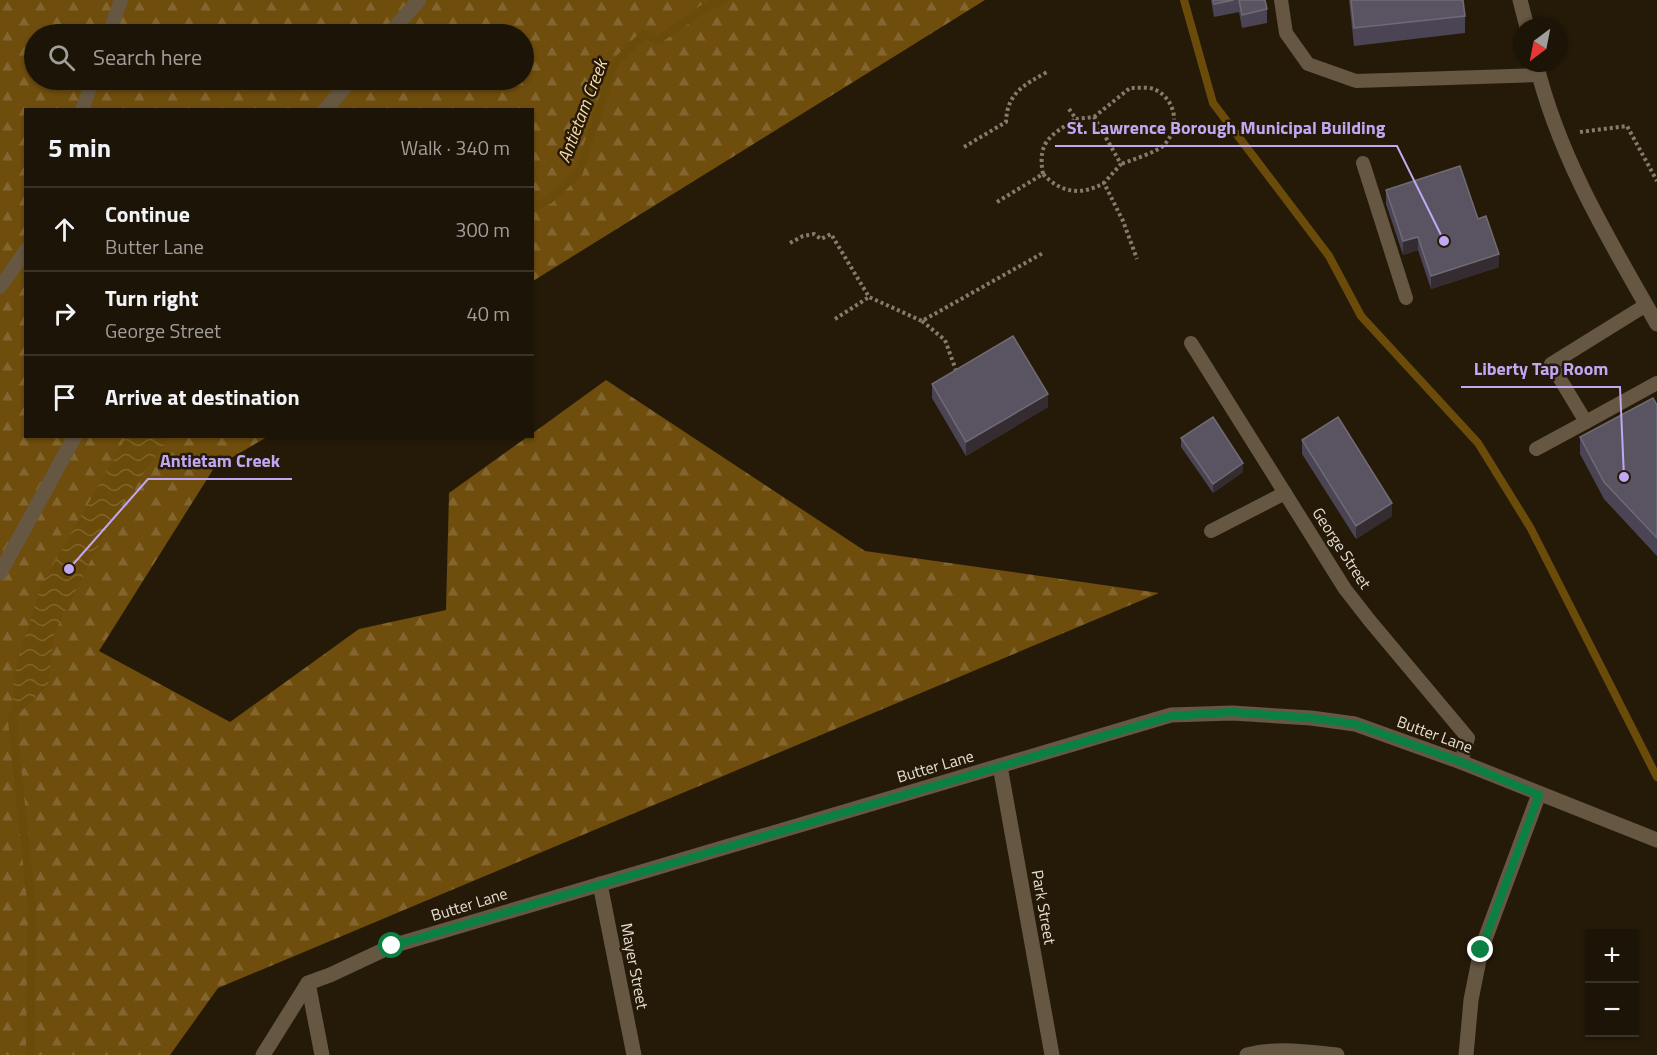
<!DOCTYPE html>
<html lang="en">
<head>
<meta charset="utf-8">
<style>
  body { margin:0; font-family:"Titillium Web",sans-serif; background:#292114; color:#f1f3f6 }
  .controls { position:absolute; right:18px; bottom:18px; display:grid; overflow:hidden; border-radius:0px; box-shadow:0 2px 4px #0004 }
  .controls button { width:54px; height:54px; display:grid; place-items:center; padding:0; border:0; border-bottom:2px solid #3a3328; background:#1c1406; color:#f1f3f6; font:30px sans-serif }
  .compass { position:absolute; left:1513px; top:18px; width:54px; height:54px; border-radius:50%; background:#1c1406; box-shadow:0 2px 4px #0004; rotate:212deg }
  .stop { position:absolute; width:18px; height:18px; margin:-14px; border:4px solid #0b8043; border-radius:50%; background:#fff }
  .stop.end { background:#0b8043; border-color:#fff; box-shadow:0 2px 6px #0008 }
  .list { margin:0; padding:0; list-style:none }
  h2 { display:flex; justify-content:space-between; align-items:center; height:78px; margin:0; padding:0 24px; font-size:26px }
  h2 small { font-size:20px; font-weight:400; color:#a09e9b }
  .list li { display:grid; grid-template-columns:39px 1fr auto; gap:18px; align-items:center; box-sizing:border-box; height:84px; padding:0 24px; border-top:2px solid #3a3328 }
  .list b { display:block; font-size:22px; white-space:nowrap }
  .list p { margin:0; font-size:20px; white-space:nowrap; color:#a09e9b }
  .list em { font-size:20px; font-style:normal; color:#a09e9b }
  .icon { flex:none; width:33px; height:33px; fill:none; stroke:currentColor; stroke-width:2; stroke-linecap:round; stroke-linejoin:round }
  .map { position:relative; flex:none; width:1657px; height:1055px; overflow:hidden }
  .search { position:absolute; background:#1c1406; box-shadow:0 2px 4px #0004; left:24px; top:24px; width:510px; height:66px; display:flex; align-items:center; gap:15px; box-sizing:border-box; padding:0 21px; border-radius:33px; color:#a09e9b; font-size:22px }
  .panel { position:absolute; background:#1c1406; box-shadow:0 2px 4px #0004; left:24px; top:108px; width:510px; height:330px; border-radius:0px }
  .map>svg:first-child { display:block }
  .forest { fill:url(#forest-firs); fill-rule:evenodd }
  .water { fill:url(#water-waves) }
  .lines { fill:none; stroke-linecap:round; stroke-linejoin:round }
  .stream { stroke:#6b4b09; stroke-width:8 }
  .path { stroke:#847b6d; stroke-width:4; stroke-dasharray:3 3; stroke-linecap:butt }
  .service { stroke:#655741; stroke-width:14 }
  .minor { stroke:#655741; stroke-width:15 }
  .tertiary { stroke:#655741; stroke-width:15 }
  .wall { fill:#4a4455 }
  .shaded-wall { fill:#342c30 }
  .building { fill:#5a5462; stroke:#706a74; stroke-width:1.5 }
  .route { stroke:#0b8043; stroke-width:8 }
  .labels { text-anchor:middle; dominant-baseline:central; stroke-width:5; stroke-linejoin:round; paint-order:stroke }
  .street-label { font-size:16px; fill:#e5ded3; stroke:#251a08 }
  .water-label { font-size:18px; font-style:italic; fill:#f7d9a9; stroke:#251a08 }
  .leader { fill:none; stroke:#c1a8f3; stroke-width:2 }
  .callout-dot { fill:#c1a8f3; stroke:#251a08; stroke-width:2 }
  .callout-label { font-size:18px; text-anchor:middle; font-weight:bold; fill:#c1a8f3; stroke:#251a08; stroke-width:5; stroke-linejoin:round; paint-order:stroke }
</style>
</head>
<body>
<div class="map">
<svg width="1657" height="1055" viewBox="0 0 1657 1055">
  <defs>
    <pattern id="forest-firs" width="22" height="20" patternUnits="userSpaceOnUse" patternTransform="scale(1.5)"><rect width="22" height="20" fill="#6e4d0d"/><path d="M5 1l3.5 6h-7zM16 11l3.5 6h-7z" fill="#83662f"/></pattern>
    <pattern id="water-waves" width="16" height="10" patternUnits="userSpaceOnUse" patternTransform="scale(1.5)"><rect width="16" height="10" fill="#6b4b09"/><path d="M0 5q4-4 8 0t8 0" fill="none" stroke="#80642c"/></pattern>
  </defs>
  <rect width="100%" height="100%" fill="#251a08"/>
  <path class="forest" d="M0 0H985L533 281 532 110H26V436L267 437 214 468 99 651 230 722 359 629 446 610 449 493 527 437 532 436 533 433 606 380 865 551 1159 593 218 988 170 1055H0ZM34 34H524V80H34Z"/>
  <polygon class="water" points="126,437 169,437 112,518 54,634 48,685 12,720 14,675 40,588"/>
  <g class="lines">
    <g class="stream">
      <polyline points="1184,0 1213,103 1329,256 1361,316 1478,443 1530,527 1657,777"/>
      <polyline points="532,208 549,200 579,172 614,64 644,34 658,40 704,8 723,0"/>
      <polyline points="15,710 12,720 32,909 30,1055"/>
    </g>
    <g class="path">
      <polyline points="1069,109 1076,119 1094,117 1121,164 1104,183 1123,221 1137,259"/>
      <path d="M1094 117 1130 88C1137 88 1148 87 1154 89 1176 99 1181 127 1164 145 1157 152 1132 160 1121 164"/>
      <polyline points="1580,132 1627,126 1657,181"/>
      <path d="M964 147 1006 122C1007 93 1024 85 1047 72"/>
      <path d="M1043 174C1037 141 1051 135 1076 119"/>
      <path d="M997 202 1043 174C1061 193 1081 196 1104 183"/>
      <polyline points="790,243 803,236 814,234 821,239 831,234 869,297 922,321 1043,253"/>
      <polyline points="835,319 869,297"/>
      <polyline points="922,321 945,340 957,373"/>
    </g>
    <g class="service">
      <polyline points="1281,0 1286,33 1308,64 1356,81 1539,75"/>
      <polyline points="109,34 121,0"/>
      <polyline points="82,110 93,80"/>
      <polyline points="1363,163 1406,298"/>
      <polyline points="0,287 26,250"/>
      <polyline points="1646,305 1551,364 1586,422 1657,383"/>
      <polyline points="1191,343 1345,589 1370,621 1468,738 1461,762"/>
      <polyline points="1536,449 1586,422"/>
      <polyline points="1211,531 1285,493"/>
    </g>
    <g class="minor">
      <polyline points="1000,766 1052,1055"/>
      <polyline points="600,884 634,1055"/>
      <polyline points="308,983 322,1055"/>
      <path d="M1247 1055C1276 1047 1307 1052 1337 1055"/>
      <polyline points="1466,1055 1471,1000 1481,950 1539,794"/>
    </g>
    <g class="tertiary">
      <polyline points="1520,0 1527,27"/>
      <polyline points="389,34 419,0"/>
      <path d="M1536 63C1559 158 1609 240 1657 324"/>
      <polyline points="325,110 351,80"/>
      <polyline points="0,573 75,436"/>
      <polyline points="263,1055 308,983 330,975 392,946 1171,715 1232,713 1311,718 1355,724 1461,762 1657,840"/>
    </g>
  </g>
  <g class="wall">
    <polygon points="1211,0 1265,0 1267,9 1267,23 1242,28 1239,12 1214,17"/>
    <polygon points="1349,0 1463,0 1465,16 1465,33 1354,46"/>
    <polygon points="1386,190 1478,219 1499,267 1431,289 1418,250 1403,255 1386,204"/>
    <polygon points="932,384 1048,407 966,456 932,398"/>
    <polygon points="1657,405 1657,556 1604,499 1580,454 1580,437"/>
    <polygon points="1181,438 1243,472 1213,493 1181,447"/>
    <polygon points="1302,440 1392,516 1356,539 1302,454"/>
  </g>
  <g class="shaded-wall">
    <polygon points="1418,237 1418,250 1403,255 1403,241"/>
    <polygon points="1499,254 1499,267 1431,289 1431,276"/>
    <polygon points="1048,394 1048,407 966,456 966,442"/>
    <polygon points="1243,463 1243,472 1213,493 1213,484"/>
    <polygon points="1392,503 1392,516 1356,539 1356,526"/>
  </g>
  <g class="building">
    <polygon points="1213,0 1234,0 1214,4"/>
    <polygon points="1239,0 1265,0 1267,9 1242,15"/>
    <polygon points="1351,0 1463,0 1465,16 1354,28"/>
    <polygon points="1460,166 1478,219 1486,216 1499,254 1431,276 1418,237 1403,241 1386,190"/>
    <polygon points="1013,336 1048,394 966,442 932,384"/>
    <polygon points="1653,398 1657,405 1657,538 1604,482 1580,437"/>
    <polygon points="1213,417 1243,463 1213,484 1181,438"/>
    <polygon points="1338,417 1392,503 1356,526 1302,440"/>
  </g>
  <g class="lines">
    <polyline class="route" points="392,946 1171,716 1232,712 1311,718 1355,724 1461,762 1539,795 1481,950"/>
  </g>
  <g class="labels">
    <g class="street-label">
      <text transform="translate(1342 548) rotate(57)">George Street</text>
      <text transform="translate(1435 734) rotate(20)">Butter Lane</text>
      <text transform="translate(935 766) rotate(-16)">Butter Lane</text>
      <text transform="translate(469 904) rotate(-17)">Butter Lane</text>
      <text transform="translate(1044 907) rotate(80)">Park Street</text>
      <text transform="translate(635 966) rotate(79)">Mayer Street</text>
    </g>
    <g class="water-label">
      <text transform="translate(582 111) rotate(-69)">Antietam Creek</text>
    </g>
  </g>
  <path class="leader" d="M1444 241L1397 146H1055M1624 477L1620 387H1461M69 569L148 479H292"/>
  <g class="callout-dot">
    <circle cx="1444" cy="241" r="6"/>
    <circle cx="1624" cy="477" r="6"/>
    <circle cx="69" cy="569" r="6"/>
  </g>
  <g class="callout-label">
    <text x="1226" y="134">St. Lawrence Borough Municipal Building</text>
    <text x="1541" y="375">Liberty Tap Room</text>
    <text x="220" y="467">Antietam Creek</text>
  </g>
</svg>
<div class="controls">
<button>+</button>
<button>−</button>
</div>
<svg class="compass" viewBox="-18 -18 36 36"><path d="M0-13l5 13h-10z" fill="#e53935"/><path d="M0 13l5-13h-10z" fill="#a09e9b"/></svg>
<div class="stop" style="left:392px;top:946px"></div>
<div class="stop end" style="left:1481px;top:950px"></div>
<div class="search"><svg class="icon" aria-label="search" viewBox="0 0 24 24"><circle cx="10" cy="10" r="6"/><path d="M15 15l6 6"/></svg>Search here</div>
<section class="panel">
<h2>5 min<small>Walk · 340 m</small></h2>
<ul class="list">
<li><svg class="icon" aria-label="ahead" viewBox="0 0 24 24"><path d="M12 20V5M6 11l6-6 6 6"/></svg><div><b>Continue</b><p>Butter Lane</p></div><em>300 m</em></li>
<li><svg class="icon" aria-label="right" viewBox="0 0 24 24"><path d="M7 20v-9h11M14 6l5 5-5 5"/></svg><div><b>Turn right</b><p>George Street</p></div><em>40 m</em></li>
<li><svg class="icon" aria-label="arrive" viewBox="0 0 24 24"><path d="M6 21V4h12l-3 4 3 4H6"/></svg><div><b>Arrive at destination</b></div></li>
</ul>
</section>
</div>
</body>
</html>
